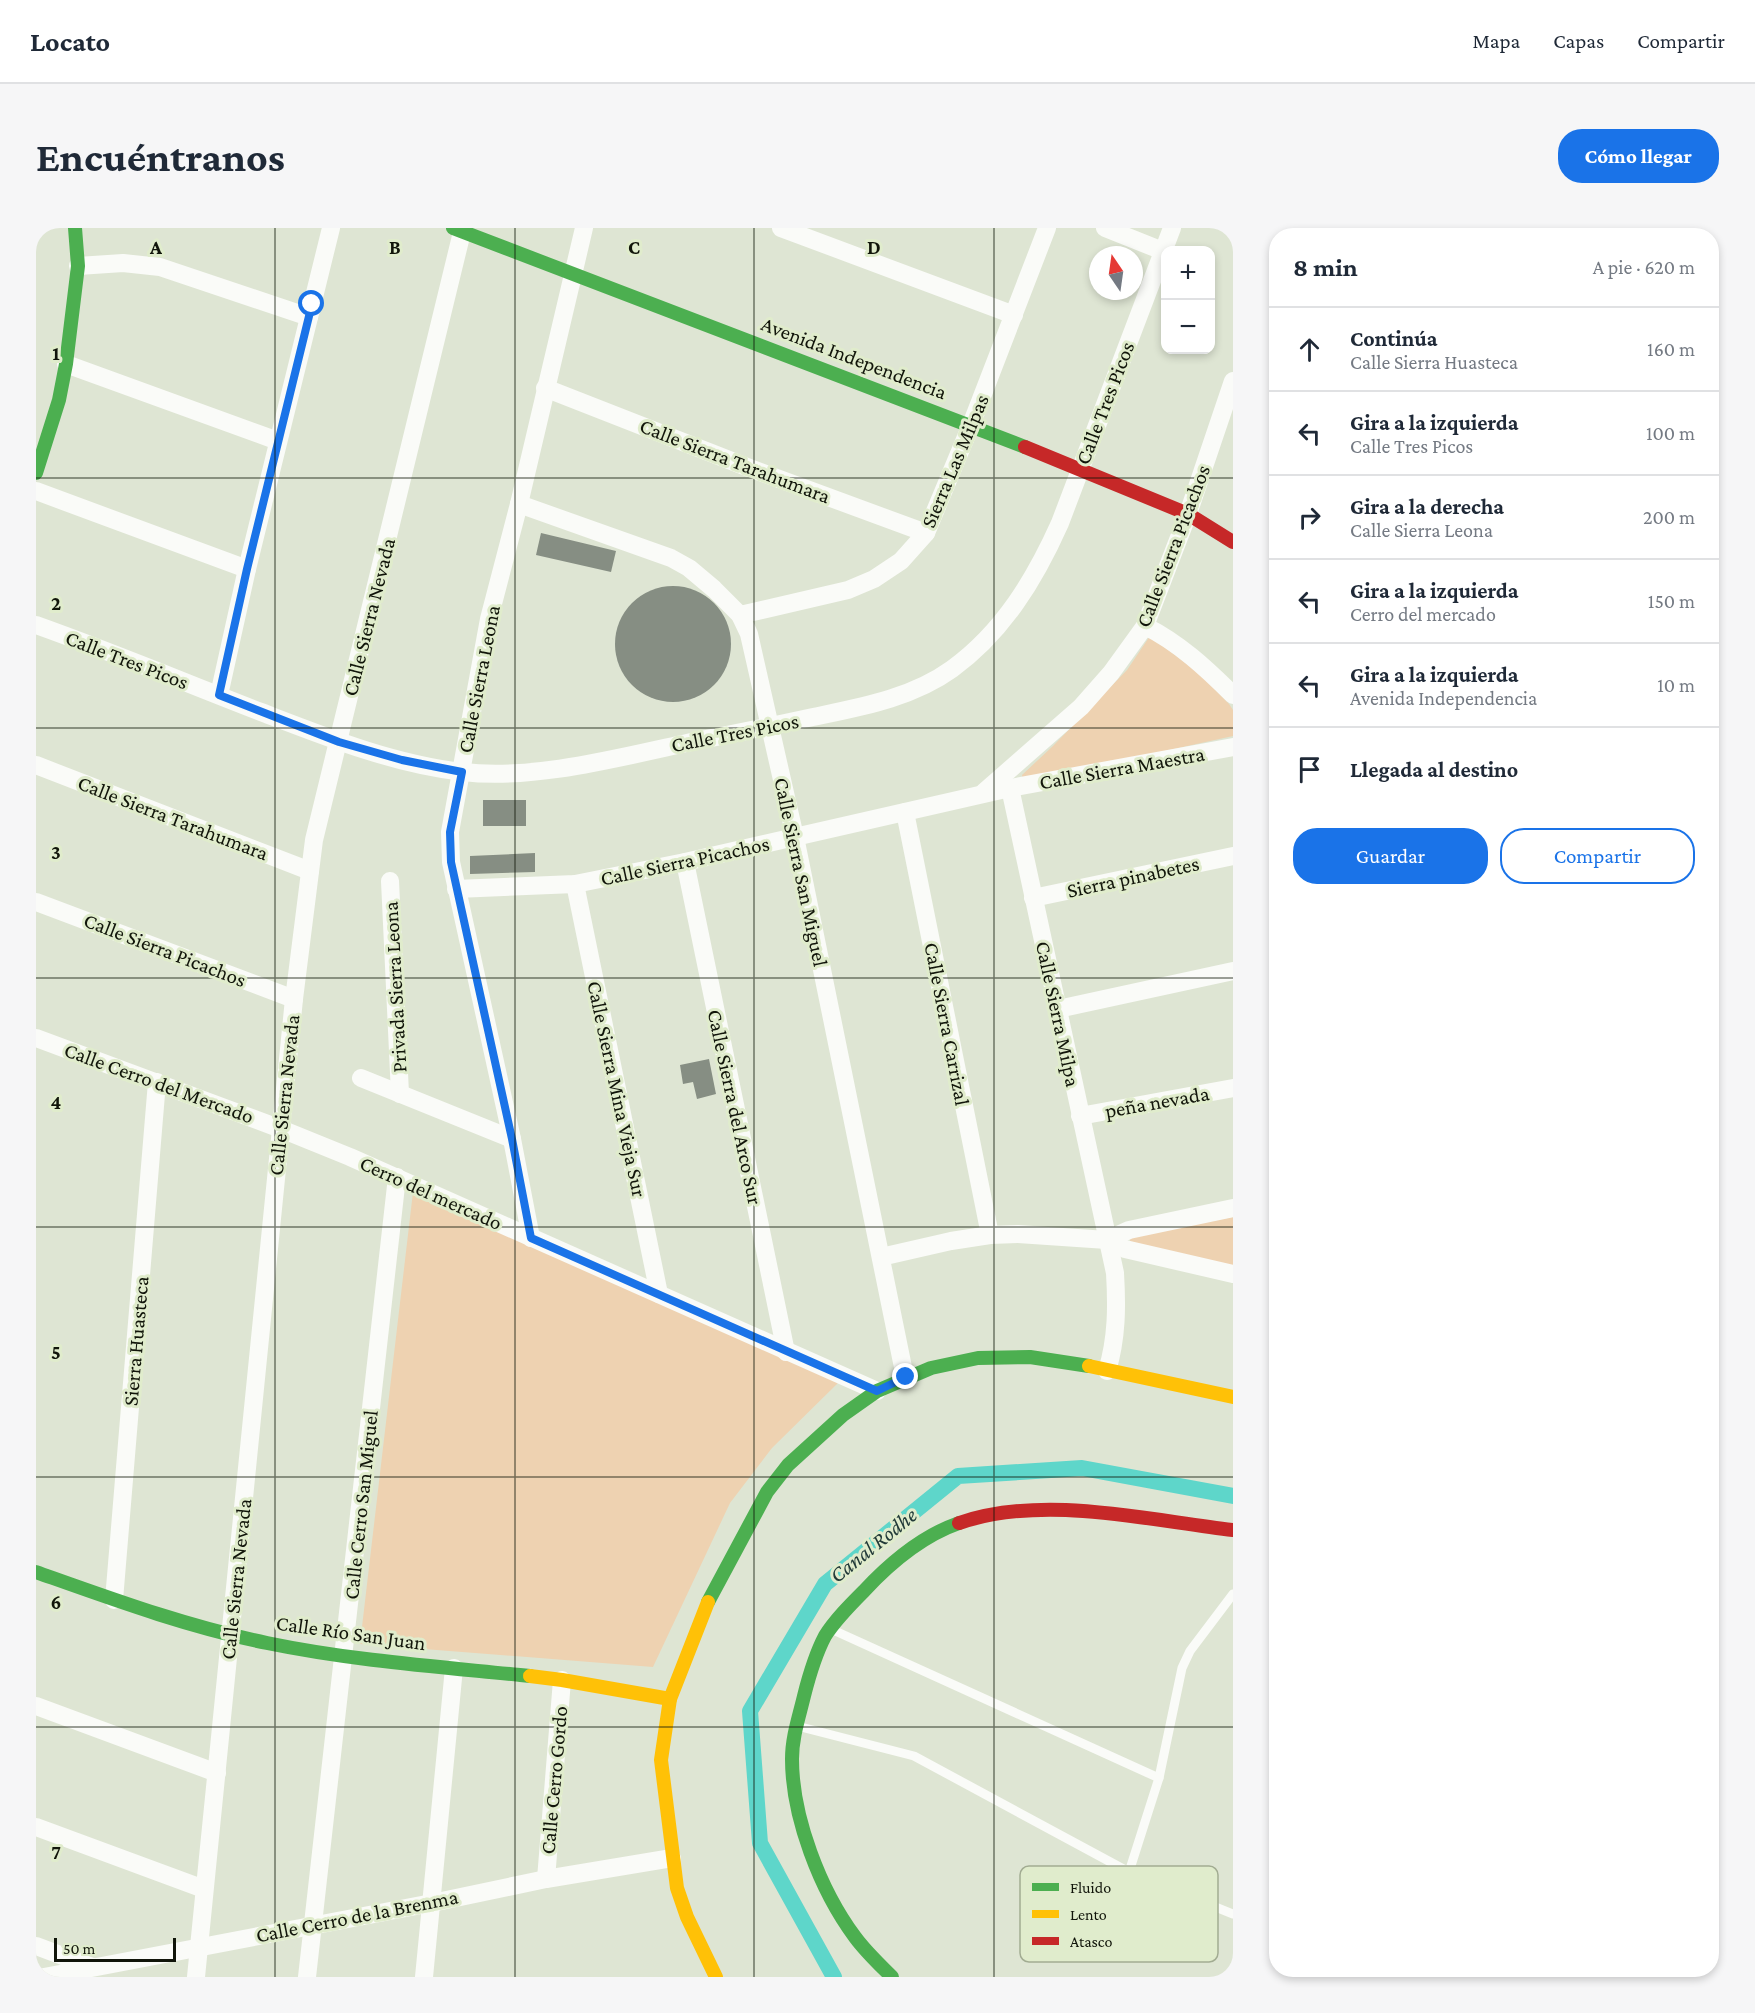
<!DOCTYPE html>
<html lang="es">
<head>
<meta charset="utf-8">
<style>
  body { margin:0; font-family:"Crimson Pro",serif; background:#f6f6f7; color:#1f2937 }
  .controls { position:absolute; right:18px; top:18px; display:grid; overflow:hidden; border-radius:12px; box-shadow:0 3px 9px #0003 }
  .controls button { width:54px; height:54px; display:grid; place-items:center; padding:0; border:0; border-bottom:2px solid #e0e1e3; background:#fff; color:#1f2937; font:30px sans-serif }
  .compass { position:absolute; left:1053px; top:18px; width:54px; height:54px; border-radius:50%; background:#fff; box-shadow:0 3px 9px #0003; rotate:347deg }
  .scale { position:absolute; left:18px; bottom:15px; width:122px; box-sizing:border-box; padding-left:6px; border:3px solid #11150a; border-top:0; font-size:16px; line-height:21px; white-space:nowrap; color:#11150a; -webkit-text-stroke:4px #e0eccc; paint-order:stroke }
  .stop { position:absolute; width:18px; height:18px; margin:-14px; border:4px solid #1a73e8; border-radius:50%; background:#fff }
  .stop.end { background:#1a73e8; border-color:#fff; box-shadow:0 2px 6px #0008 }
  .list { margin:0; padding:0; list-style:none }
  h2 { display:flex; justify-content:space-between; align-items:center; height:78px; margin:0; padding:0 24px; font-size:26px }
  h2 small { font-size:20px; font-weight:400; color:#747a83 }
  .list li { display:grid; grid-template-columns:39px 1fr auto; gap:18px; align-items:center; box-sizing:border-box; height:84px; padding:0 24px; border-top:2px solid #e0e1e3 }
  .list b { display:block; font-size:22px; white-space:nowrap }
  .list p { margin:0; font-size:20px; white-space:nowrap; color:#747a83 }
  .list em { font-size:20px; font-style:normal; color:#747a83 }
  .actions { display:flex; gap:12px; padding:18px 24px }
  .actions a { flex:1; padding:14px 0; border:2px solid #1a73e8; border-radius:24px; text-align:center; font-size:21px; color:#1a73e8 }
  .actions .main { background:#1a73e8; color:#fff }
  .icon { flex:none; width:33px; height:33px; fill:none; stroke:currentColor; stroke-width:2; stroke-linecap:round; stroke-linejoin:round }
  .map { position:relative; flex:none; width:1197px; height:1749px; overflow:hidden; border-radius:24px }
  header { display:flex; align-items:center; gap:36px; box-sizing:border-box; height:84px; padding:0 30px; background:#fff; border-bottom:2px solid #e0e1e3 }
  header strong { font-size:28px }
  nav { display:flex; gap:33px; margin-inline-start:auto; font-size:21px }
  .intro { display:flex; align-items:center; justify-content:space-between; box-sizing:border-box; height:144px; padding:0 36px }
  h1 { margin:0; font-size:42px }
  .button { padding:15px 27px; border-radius:24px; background:#1a73e8; color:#fff; font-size:21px; font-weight:700 }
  main { display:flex; gap:36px; padding:0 36px }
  aside { flex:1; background:#fff; border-radius:24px; box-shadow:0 3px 9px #0003 }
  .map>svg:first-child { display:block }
  .green { fill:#eed2b1 }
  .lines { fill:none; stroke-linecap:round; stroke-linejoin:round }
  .canal { stroke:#5ed6ca; stroke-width:16 }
  .building { fill:#868e83 }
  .lane { stroke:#fafbf8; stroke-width:9 }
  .street { stroke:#fafbf8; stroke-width:18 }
  .fast { stroke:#4caf50; stroke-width:14 }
  .slow { stroke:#ffc107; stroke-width:14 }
  .jam { stroke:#c62828; stroke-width:14 }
  .route { stroke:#1a73e8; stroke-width:8 }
  .grid { fill:none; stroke:#11150a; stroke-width:1.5; stroke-opacity:0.55 }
  .labels { text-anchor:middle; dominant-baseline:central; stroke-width:6; stroke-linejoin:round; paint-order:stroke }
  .street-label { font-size:21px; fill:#11150a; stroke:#e0eccc }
  .water-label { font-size:22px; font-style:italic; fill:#213a38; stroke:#e0eccc }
  .key { fill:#e0eccc; stroke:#a2ac92; stroke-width:1.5 }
  .key-label { font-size:16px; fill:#11150a }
  .grid-label { font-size:20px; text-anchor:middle; font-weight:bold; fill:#11150a; stroke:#e0eccc; stroke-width:6; stroke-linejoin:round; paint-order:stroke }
</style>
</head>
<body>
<header>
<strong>Locato</strong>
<nav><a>Mapa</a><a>Capas</a><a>Compartir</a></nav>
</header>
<div class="intro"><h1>Encuéntranos</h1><a class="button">Cómo llegar</a></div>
<main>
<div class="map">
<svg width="1197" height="1749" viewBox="0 0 1197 1749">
  <rect width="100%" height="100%" fill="#dee5d3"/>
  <g class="green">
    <polygon points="1114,408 1165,447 1193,476 1197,482 1197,508 987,554 986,547 1017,518 1091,442"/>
    <polygon points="377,964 803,1154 736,1220 694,1275 617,1439 324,1416"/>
    <polygon points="1197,989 1197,1038 1095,1016 1093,1009"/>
  </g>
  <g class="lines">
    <polyline class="canal" points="798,1749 724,1615 714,1483 789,1356 922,1248 1046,1240 1197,1268"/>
  </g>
  <g class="building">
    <polygon points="505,305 580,323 575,344 500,327"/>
    <circle cx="637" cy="416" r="58"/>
    <rect x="447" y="572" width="43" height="26"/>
    <polygon points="499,625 499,644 434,646 434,628"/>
    <polygon points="673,831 680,866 661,871 657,854 647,856 644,837"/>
  </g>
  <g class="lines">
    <g class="lane">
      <polyline points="797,1402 1123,1550"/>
      <polyline points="761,1498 878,1528 1093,1644 1197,1686"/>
      <polyline points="1093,1644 1123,1550 1146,1440 1154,1423 1197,1366"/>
    </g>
    <g class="street">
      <polyline points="745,0 978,87"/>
      <polyline points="1069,0 1127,23"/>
      <polyline points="42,38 87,35 124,39 273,89"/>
      <polyline points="30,136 242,213"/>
      <polyline points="509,160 716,241 890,305"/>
      <polyline points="0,263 211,341"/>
      <polyline points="483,276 635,330 653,340 678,361 704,387 713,406 759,609 869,1149"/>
      <polyline points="704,387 812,362 838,351 865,333 890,305 935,197 1011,0"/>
      <path d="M0 397C76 424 150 455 225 484 290 509 357 536 427 544 501 553 592 527 665 512 702 505 740 497 777 489 825 479 876 470 916 441 967 404 999 351 1024 295L1136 0"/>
      <path d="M1109 398C1143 415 1170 440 1197 467"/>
      <polyline points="183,467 211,341 295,0"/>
      <polyline points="0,537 274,643"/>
      <path d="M974 560 1079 1045C1081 1078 1081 1110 1071 1143"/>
      <polyline points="948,564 1045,479 1075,445 1109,398 1152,286 1197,153"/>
      <polyline points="869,584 954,1007"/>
      <polyline points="649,634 750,1124"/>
      <polyline points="354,653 364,866"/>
      <polyline points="539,656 623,1066"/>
      <polyline points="420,661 539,656 649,634 974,560 1197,519"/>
      <polyline points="997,670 1197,628"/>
      <polyline points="0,674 258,771"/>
      <polyline points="1022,781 1197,743"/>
      <polyline points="0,810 245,901 314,929 841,1163"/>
      <polyline points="325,850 476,911"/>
      <polyline points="1044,888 1197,860"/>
      <polyline points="495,1010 476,911 415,634 414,604 453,391 483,276 548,0"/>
      <polyline points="1071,1012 1093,1002 1197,980"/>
      <polyline points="845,1029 915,1013 954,1007 982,1006 1071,1012 1089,1021 1197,1046"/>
      <polyline points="78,1372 121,854"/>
      <polyline points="0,1478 181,1545"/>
      <polyline points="0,1599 168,1661"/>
      <polyline points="510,1651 526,1452"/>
      <polyline points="0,1718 56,1739"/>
      <polyline points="8,1749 396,1675 510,1651 636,1630"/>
      <polyline points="160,1749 258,771 278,612 427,0"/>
      <polyline points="271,1749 361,949"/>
      <polyline points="388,1749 418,1440"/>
    </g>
    <g class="fast">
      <polyline points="417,0 989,219"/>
      <polyline points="0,245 23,172 30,136 42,38 39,0"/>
      <path d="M0 1344C76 1371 152 1399 231 1415 318 1433 406 1439 494 1448"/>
      <polyline points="672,1374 731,1264 752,1237 807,1187 841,1163 895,1140 942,1130 994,1129 1053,1138"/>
      <path d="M856 1749C843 1736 830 1724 819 1709 784 1662 756 1589 756 1531 756 1509 763 1489 768 1468 773 1448 779 1427 789 1408 799 1392 814 1377 828 1363 854 1335 886 1308 923 1295"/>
    </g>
    <g class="slow">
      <polyline points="1053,1138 1197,1169"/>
      <polyline points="672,1374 634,1471 625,1532 641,1660 651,1689 680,1749"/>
      <polyline points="494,1448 526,1452 634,1471"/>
    </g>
    <g class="jam">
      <polyline points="989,219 1152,286 1197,314"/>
      <path d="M923 1295C1008 1266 1110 1292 1197 1302"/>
    </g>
  </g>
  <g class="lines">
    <polyline class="route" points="276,76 211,341 183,467 303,514 366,532 426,544 414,604 415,634 476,911 495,1010 841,1163 870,1149"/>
  </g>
  <path class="grid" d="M239 0V1749M479 0V1749M718 0V1749M958 0V1749M0 250H1197M0 500H1197M0 750H1197M0 999H1197M0 1249H1197M0 1499H1197"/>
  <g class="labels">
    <g class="street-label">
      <text transform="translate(818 130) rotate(21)">Avenida Independencia</text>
      <text transform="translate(1069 175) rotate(-69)">Calle Tres Picos</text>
      <text transform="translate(699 233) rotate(21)">Calle Sierra Tarahumara</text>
      <text transform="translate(919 233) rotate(-67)">Sierra Las Milpas</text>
      <text transform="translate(1137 318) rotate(-69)">Calle Sierra Picachos</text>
      <text transform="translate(333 389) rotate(-76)">Calle Sierra Nevada</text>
      <text transform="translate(91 432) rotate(21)">Calle Tres Picos</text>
      <text transform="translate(443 451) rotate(-79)">Calle Sierra Leona</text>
      <text transform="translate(699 505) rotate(-11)">Calle Tres Picos</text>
      <text transform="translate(1086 540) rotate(-10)">Calle Sierra Maestra</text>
      <text transform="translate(137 590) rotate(21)">Calle Sierra Tarahumara</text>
      <text transform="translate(649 633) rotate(-12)">Calle Sierra Picachos</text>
      <text transform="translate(765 644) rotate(78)">Calle Sierra San Miguel</text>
      <text transform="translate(1097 649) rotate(-12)">Sierra pinabetes</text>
      <text transform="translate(129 722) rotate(21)">Calle Sierra Picachos</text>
      <text transform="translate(359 759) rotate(-93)">Privada Sierra Leona</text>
      <text transform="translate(1022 786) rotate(78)">Calle Sierra Milpa</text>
      <text transform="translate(911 796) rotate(79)">Calle Sierra Carrizal</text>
      <text transform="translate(123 855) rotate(20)">Calle Cerro del Mercado</text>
      <text transform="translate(581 861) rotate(78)">Calle Sierra Mina Vieja Sur</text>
      <text transform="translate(248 867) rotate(-84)">Calle Sierra Nevada</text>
      <text transform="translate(1121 874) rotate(-10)">peña nevada</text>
      <text transform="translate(699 879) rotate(78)">Calle Sierra del Arco Sur</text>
      <text transform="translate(395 965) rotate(24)">Cerro del mercado</text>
      <text transform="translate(100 1113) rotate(-85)">Sierra Huasteca</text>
      <text transform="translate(325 1277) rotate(-84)">Calle Cerro San Miguel</text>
      <text transform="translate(200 1351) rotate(-84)">Calle Sierra Nevada</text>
      <text transform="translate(315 1405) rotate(8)">Calle Río San Juan</text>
      <text transform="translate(518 1552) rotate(-85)">Calle Cerro Gordo</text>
      <text transform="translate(321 1688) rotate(-11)">Calle Cerro de la Brenma</text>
    </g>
    <g class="water-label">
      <text transform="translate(837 1317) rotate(-39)">Canal Rodhe</text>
    </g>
  </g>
  <rect x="984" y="1638" width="198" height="96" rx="9" class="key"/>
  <rect x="996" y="1655" width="27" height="8" fill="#4caf50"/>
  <rect x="996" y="1682" width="27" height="8" fill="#ffc107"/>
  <rect x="996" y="1709" width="27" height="8" fill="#c62828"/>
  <g class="key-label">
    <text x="1034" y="1665">Fluido</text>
    <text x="1034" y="1692">Lento</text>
    <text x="1034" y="1719">Atasco</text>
  </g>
  <g class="grid-label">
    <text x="120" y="26">A</text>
    <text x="359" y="26">B</text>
    <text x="598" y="26">C</text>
    <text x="838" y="26">D</text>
    <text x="20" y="132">1</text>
    <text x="20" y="382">2</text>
    <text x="20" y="631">3</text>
    <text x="20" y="881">4</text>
    <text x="20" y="1131">5</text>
    <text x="20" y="1381">6</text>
    <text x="20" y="1631">7</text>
  </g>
</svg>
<div class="controls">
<button>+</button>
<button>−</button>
</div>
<svg class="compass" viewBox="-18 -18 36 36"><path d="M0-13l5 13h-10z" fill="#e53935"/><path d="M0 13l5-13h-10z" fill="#747a83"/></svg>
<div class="scale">50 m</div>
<div class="stop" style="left:276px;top:76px"></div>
<div class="stop end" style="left:870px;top:1149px"></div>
</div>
<aside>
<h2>8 min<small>A pie · 620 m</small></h2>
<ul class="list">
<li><svg class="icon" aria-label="ahead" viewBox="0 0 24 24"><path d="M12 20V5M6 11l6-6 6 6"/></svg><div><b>Continúa</b><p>Calle Sierra Huasteca</p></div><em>160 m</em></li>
<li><svg class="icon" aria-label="left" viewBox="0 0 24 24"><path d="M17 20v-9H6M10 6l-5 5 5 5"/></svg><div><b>Gira a la izquierda</b><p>Calle Tres Picos</p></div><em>100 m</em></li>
<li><svg class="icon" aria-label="right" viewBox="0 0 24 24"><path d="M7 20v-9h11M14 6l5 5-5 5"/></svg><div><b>Gira a la derecha</b><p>Calle Sierra Leona</p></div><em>200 m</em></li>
<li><svg class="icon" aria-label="left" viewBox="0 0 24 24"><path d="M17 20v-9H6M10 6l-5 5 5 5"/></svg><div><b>Gira a la izquierda</b><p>Cerro del mercado</p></div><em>150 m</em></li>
<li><svg class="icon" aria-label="left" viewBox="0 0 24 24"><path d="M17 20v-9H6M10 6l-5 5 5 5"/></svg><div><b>Gira a la izquierda</b><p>Avenida Independencia</p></div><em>10 m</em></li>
<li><svg class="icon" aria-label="arrive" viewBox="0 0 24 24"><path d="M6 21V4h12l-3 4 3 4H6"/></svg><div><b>Llegada al destino</b></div></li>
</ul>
<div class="actions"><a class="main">Guardar</a><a>Compartir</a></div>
</aside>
</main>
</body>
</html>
